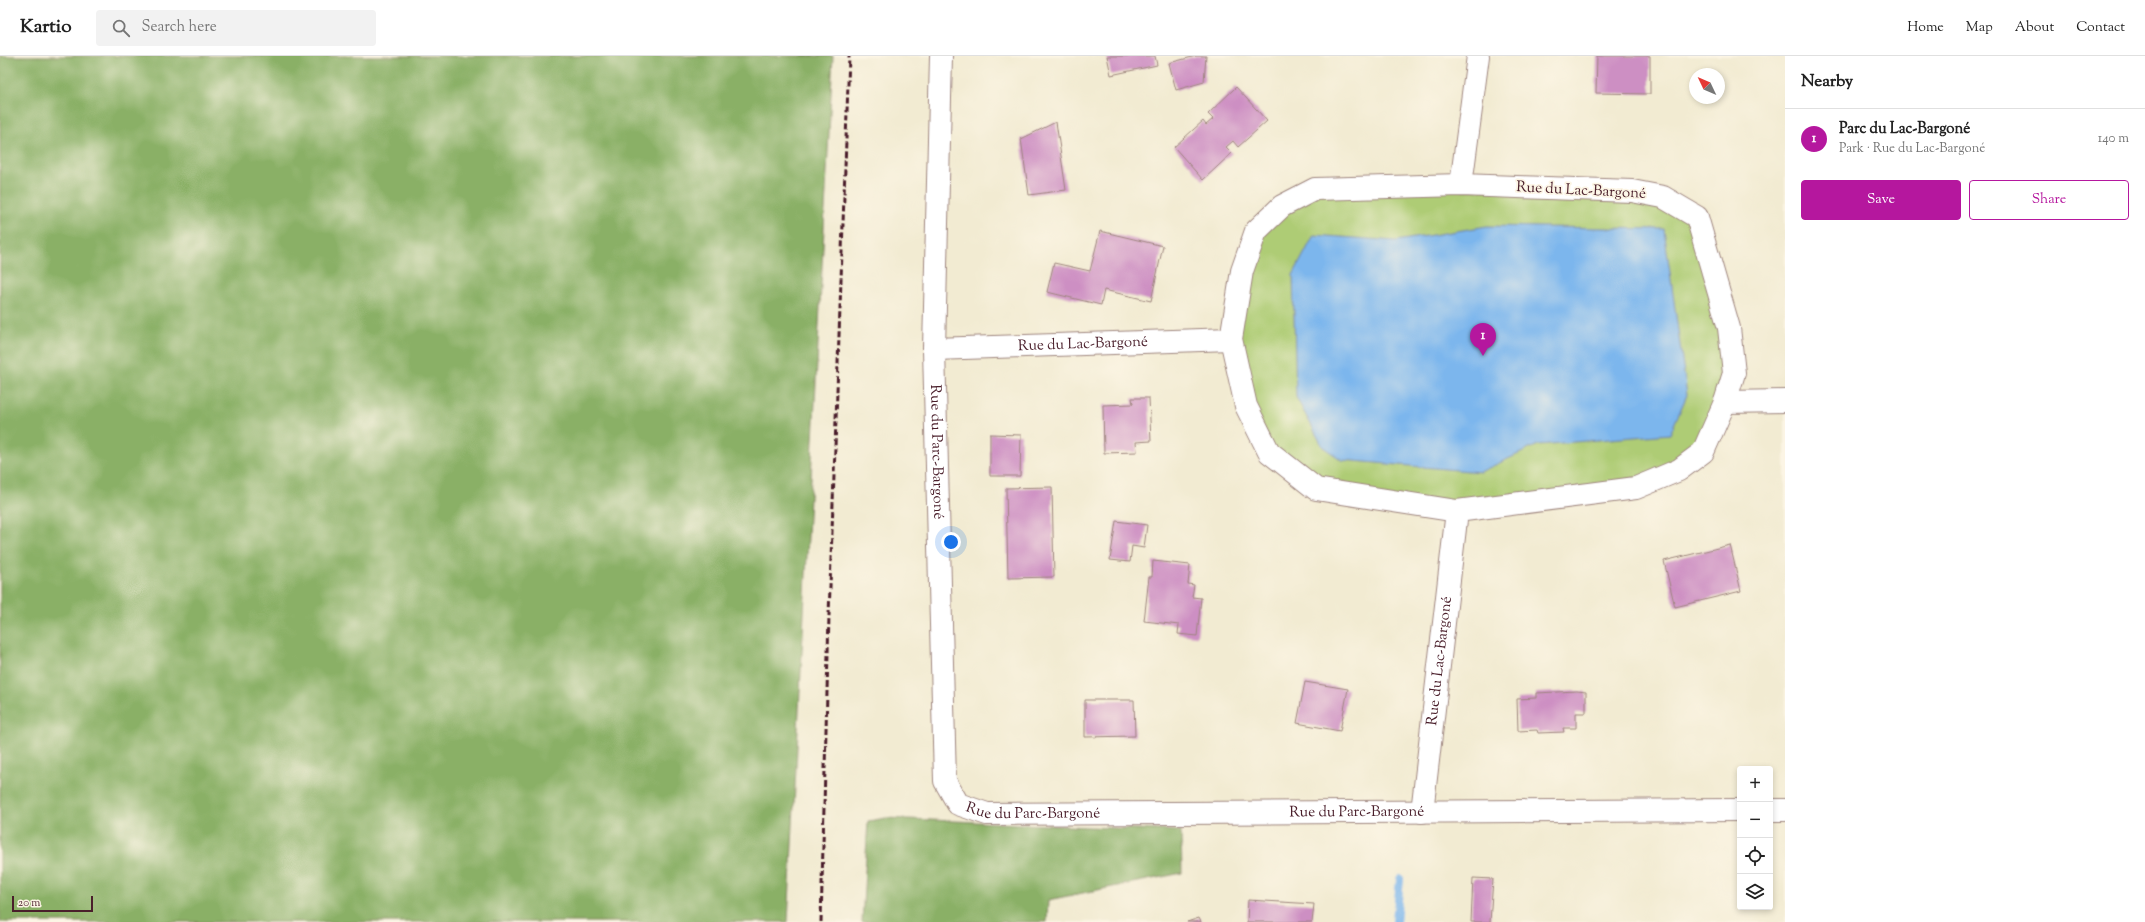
<!DOCTYPE html>
<html lang="en">
<head>
<meta charset="utf-8">
<style>
  body { margin:0; font-family:"Sorts Mill Goudy",serif; background:#f2f2f2; color:#222 }
  .controls { position:absolute; right:12px; bottom:12px; display:grid; overflow:hidden; border-radius:4px; box-shadow:0 2px 6px #0003 }
  .controls button { width:36px; height:36px; display:grid; place-items:center; padding:0; border:0; border-bottom:1px solid #e0e0e0; background:#fff; color:#222; font:20px sans-serif }
  .compass { position:absolute; left:1689px; top:12px; width:36px; height:36px; border-radius:50%; background:#fff; box-shadow:0 2px 6px #0003; rotate:314deg }
  .scale { position:absolute; left:12px; bottom:10px; width:81px; box-sizing:border-box; padding-left:4px; border:2px solid #4a1f2b; border-top:0; font-size:11px; line-height:14px; white-space:nowrap; color:#4a1f2b; -webkit-text-stroke:3px #fcf5e5; paint-order:stroke }
  .you { position:absolute; left:951px; top:486px; width:14px; height:14px; margin:-10px; border:3px solid #fff; border-radius:50%; background:#1a73e8; box-shadow:0 0 0 6px #1a73e833 }
  .badge { display:grid; place-items:center; width:26px; height:26px; border-radius:50%; background:#b5179e; color:#fff; font-size:13px; font-weight:700 }
  .pin { position:absolute; translate:-50% -33px; filter:drop-shadow(0 1px 2px #0008) }
  .pin::after { content:''; position:absolute; top:21px; width:14px; height:12px; background:inherit; clip-path:polygon(0 0,100% 0,50% 100%) }
  .list { margin:0; padding:0; list-style:none }
  h2 { display:flex; justify-content:space-between; align-items:center; height:52px; margin:0; padding:0 16px; font-size:17px }
  h2 small { font-size:13px; font-weight:400; color:#767676 }
  .list li { display:grid; grid-template-columns:26px 1fr auto; gap:12px; align-items:center; box-sizing:border-box; height:60px; padding:0 16px; border-top:1px solid #e0e0e0 }
  .list b { display:block; font-size:15px; white-space:nowrap }
  .list p { margin:0; font-size:13px; white-space:nowrap; color:#767676 }
  .list em { font-size:13px; font-style:normal; color:#767676 }
  .actions { display:flex; gap:8px; padding:12px 16px }
  .actions a { flex:1; padding:9px 0; border:1px solid #b5179e; border-radius:4px; text-align:center; font-size:14px; color:#b5179e }
  .actions .main { background:#b5179e; color:#fff }
  .icon { flex:none; width:22px; height:22px; fill:none; stroke:currentColor; stroke-width:2; stroke-linecap:round; stroke-linejoin:round }
  .map { position:relative; flex:none; width:1785px; height:866px; overflow:hidden }
  header { display:flex; align-items:center; gap:24px; box-sizing:border-box; height:56px; padding:0 20px; background:#fff; border-bottom:1px solid #e0e0e0 }
  header strong { font-size:19px }
  nav { display:flex; gap:22px; margin-inline-start:auto; font-size:14px }
  .search { width:280px; height:36px; background:#f2f2f2; display:flex; align-items:center; gap:10px; box-sizing:border-box; padding:0 14px; border-radius:4px; color:#767676; font-size:15px }
  main { display:flex }
  aside { flex:1; background:#fff }
  .map>svg:first-child { display:block }
  .green { fill:#aecc74; stroke:#7c7650 }
  .forest { fill:#8ab066; stroke:#6a6848 }
  .water { fill:#7bb6ed; stroke:#626a8c }
  .lines { fill:none; stroke-linecap:round; stroke-linejoin:round }
  .stream { stroke:#7bb6ed; stroke-width:8 }
  .building { fill:#cd8fc3 }
  .street-casing { stroke:#9e857e; stroke-width:24 }
  .street { stroke:#fff; stroke-width:22 }
  .rail { stroke:#4a1f2b; stroke-width:3; stroke-dasharray:6 3; stroke-linecap:butt }
  .labels { text-anchor:middle; dominant-baseline:central; stroke-width:3.5; stroke-linejoin:round; paint-order:stroke }
  .street-label { font-size:15px; fill:#4a1f2b; stroke:#fcf5e5 }
</style>
</head>
<body>
<header>
<strong>Kartio</strong>
<div class="search"><svg class="icon" aria-label="search" viewBox="0 0 24 24"><circle cx="10" cy="10" r="6"/><path d="M15 15l6 6"/></svg>Search here</div>
<nav><a>Home</a><a>Map</a><a>About</a><a>Contact</a></nav>
</header>
<main>
<div class="map">
<svg width="1785" height="866" viewBox="0 0 1785 866">
  <rect width="100%" height="100%" fill="#fcf5e5"/>
  <filter id="ink" filterUnits="userSpaceOnUse"><feTurbulence type="fractalNoise" baseFrequency=".025" numOctaves="2"/><feDisplacementMap in="SourceGraphic" scale="8" xChannelSelector="R" yChannelSelector="G"/><feConvolveMatrix kernelMatrix="1 2 1 2 8 2 1 2 1" color-interpolation-filters="sRGB"/></filter>
  <filter id="wash" filterUnits="userSpaceOnUse"><feTurbulence type="fractalNoise" baseFrequency=".012" numOctaves="4" result="noise"/><feDisplacementMap in="SourceGraphic" scale="16" xChannelSelector="R" yChannelSelector="G"/><feGaussianBlur stdDeviation="0.9" result="paint"/><feColorMatrix in="noise" values="0 0 0 0 0 0 0 0 0 0 0 0 0 0 0 0 0 1.4 0 .05"/><feComposite in="paint" operator="in"/></filter>
  <g filter="url(#wash)">
    <rect width="100%" height="100%" fill="#f2ebd2"/>
    <polygon class="green" points="1315,133 1632,135 1697,161 1729,272 1725,346 1679,414 1457,455 1316,433 1269,396 1231,283 1256,175"/>
    <g class="forest">
      <polygon points="0,0 833,0 788,866 0,866"/>
      <polygon points="886,762 1181,775 1182,817 1048,844 1047,866 862,866 868,765"/>
    </g>
    <polygon class="water" points="1487,170 1664,173 1687,339 1670,378 1538,389 1480,416 1342,404 1323,391 1296,341 1293,219 1314,179 1396,185"/>
    <g class="lines">
      <polyline class="stream" points="1396,866 1400,823"/>
    </g>
    <g id="blocks">
      <g class="building">
        <polygon points="1107,0 1155,0 1157,9 1111,19"/>
        <polygon points="1196,0 1206,0 1204,26 1176,34 1169,7"/>
        <polygon points="1597,0 1650,0 1650,38 1596,37"/>
        <polygon points="1236,31 1267,65 1238,91 1233,85 1226,91 1232,97 1203,124 1174,91 1203,65 1206,69 1213,63 1208,58"/>
        <polygon points="1056,66 1066,134 1029,139 1021,83"/>
        <polygon points="1100,175 1163,190 1151,245 1104,234 1101,249 1047,236 1054,207 1090,215"/>
        <polygon points="1132,342 1149,342 1151,385 1136,386 1137,396 1104,397 1103,349 1133,348"/>
        <polygon points="990,378 1021,379 1020,420 990,420"/>
        <polygon points="1052,431 1054,521 1008,522 1006,432"/>
        <polygon points="1116,465 1147,469 1144,492 1132,490 1130,506 1110,504"/>
        <polygon points="1730,489 1741,535 1675,551 1664,505"/>
        <polygon points="1153,505 1190,509 1188,528 1194,529 1192,541 1201,542 1197,580 1178,578 1179,569 1144,565 1149,521 1152,521"/>
        <polygon points="1305,626 1348,633 1340,675 1297,667"/>
        <polygon points="1577,635 1586,636 1586,657 1576,657 1576,672 1563,672 1564,676 1538,677 1537,674 1518,675 1517,643 1536,642 1536,637"/>
        <polygon points="1085,644 1134,644 1135,680 1085,681"/>
        <polygon points="1473,822 1493,823 1490,866 1471,866"/>
        <polygon points="1248,844 1314,848 1312,866 1247,866"/>
        <polygon points="1199,862 1201,866 1187,866"/>
      </g>
    </g>
  </g>
  <g filter="url(#ink)">
    <use href="#blocks" fill-opacity="0" stroke="#9e857e" stroke-width="1"/>
    <g class="lines">
      <defs>
        <g id="street">
          <path id="s1" d="M941 0 934 293 945 725 958 748 987 758 1740 754"/>
          <polygon points="1461,129 1632,135 1663,141 1697,161 1729,272 1734,317 1725,346 1703,396 1679,414 1636,432 1457,455 1316,433 1269,396 1246,350 1231,283 1242,215 1256,175 1282,150 1315,133"/>
          <polyline points="1461,129 1478,0"/>
          <path id="s2" d="M934 293 1231 283"/>
          <polyline points="1725,346 1785,345"/>
          <polyline points="1770,754 1785,754"/>
          <path id="s3" d="M1422 756 1457 455"/>
        </g>
      </defs>
      <use href="#street" class="street-casing"/>
      <use href="#street" class="street"/>
      <polyline class="rail" points="821,866 829,559 849,0"/>
    </g>
  </g>
  <g class="labels">
    <g class="street-label">
      <text transform="translate(1581 135) rotate(3)">Rue du Lac-Bargoné</text>
      <text stroke="none"><textPath href="#s2" startOffset="149">Rue du Lac-Bargoné</textPath></text>
      <text stroke="none"><textPath href="#s1" startOffset="396">Rue du Parc-Bargoné</textPath></text>
      <text stroke="none"><textPath href="#s3" startOffset="152">Rue du Lac-Bargoné</textPath></text>
      <text stroke="none"><textPath href="#s1" startOffset="828">Rue du Parc-Bargoné</textPath></text>
      <text stroke="none"><textPath href="#s1" startOffset="1152">Rue du Parc-Bargoné</textPath></text>
    </g>
  </g>
</svg>
<div class="controls">
<button>+</button>
<button>−</button>
<button><svg class="icon" aria-label="locate" viewBox="0 0 24 24"><circle cx="12" cy="12" r="6"/><path d="M12 2v4M12 18v4M2 12h4M18 12h4"/></svg></button>
<button><svg class="icon" aria-label="layers" viewBox="0 0 24 24"><path d="M12 4l9 5-9 5-9-5zM3 14l9 5 9-5"/></svg></button>
</div>
<svg class="compass" viewBox="-18 -18 36 36"><path d="M0-13l5 13h-10z" fill="#e53935"/><path d="M0 13l5-13h-10z" fill="#767676"/></svg>
<div class="scale">20 m</div>
<div class="you"></div>
<div class="pin badge" style="left:1483px;top:300px">1</div>
</div>
<aside>
<h2>Nearby<small></small></h2>
<ul class="list">
<li><span class="badge">1</span><div><b>Parc du Lac-Bargoné</b><p>Park · Rue du Lac-Bargoné</p></div><em>140 m</em></li>
</ul>
<div class="actions"><a class="main">Save</a><a>Share</a></div>
</aside>
</main>
</body>
</html>
